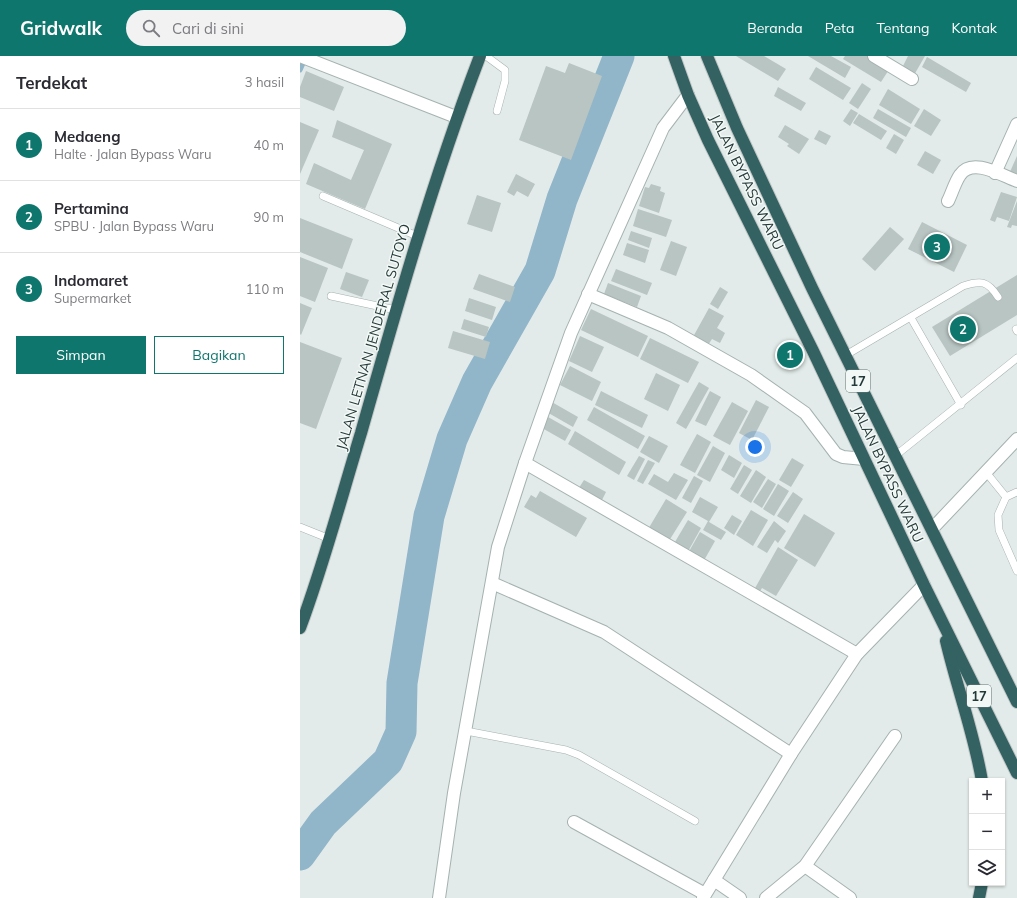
<!DOCTYPE html>
<html lang="id">
<head>
<meta charset="utf-8">
<style>
  body { margin:0; font-family:Mulish,sans-serif; background:#f2f2f3; color:#2b2b33 }
  .controls { position:absolute; right:12px; bottom:12px; display:grid; overflow:hidden; border-radius:0px; box-shadow:0 1px 3px #0004 }
  .controls button { width:36px; height:36px; display:grid; place-items:center; padding:0; border:0; border-bottom:1px solid #e1e1e2; background:#fff; color:#2b2b33; font:20px sans-serif }
  .you { position:absolute; left:455px; top:391px; width:14px; height:14px; margin:-10px; border:3px solid #fff; border-radius:50%; background:#1a73e8; box-shadow:0 0 0 6px #1a73e833 }
  .badge { display:grid; place-items:center; width:26px; height:26px; border-radius:50%; background:#0f766e; color:#fff; font-size:13px; font-weight:700 }
  .pin { position:absolute; translate:-50% -50%; border:2px solid #fff; box-shadow:0 1px 4px #0006 }
  .list { margin:0; padding:0; list-style:none }
  h2 { display:flex; justify-content:space-between; align-items:center; height:52px; margin:0; padding:0 16px; font-size:17px }
  h2 small { font-size:13px; font-weight:400; color:#7c7c81 }
  .list li { display:grid; grid-template-columns:26px 1fr auto; gap:12px; align-items:center; box-sizing:border-box; height:72px; padding:0 16px; border-top:1px solid #e1e1e2 }
  .list b { display:block; font-size:15px; white-space:nowrap }
  .list p { margin:0; font-size:13px; white-space:nowrap; color:#7c7c81 }
  .list em { font-size:13px; font-style:normal; color:#7c7c81 }
  .actions { display:flex; gap:8px; padding:12px 16px }
  .actions a { flex:1; padding:9px 0; border:1px solid #0f766e; border-radius:0px; text-align:center; font-size:14px; color:#0f766e }
  .actions .main { background:#0f766e; color:#fff }
  .icon { flex:none; width:22px; height:22px; fill:none; stroke:currentColor; stroke-width:2; stroke-linecap:round; stroke-linejoin:round }
  .map { position:relative; flex:none; width:717px; height:842px; overflow:hidden }
  header { display:flex; align-items:center; gap:24px; box-sizing:border-box; height:56px; padding:0 20px; background:#0f766e; color:#fff }
  header strong { font-size:19px }
  nav { display:flex; gap:22px; margin-inline-start:auto; font-size:14px }
  .search { width:280px; height:36px; background:#f2f2f3; display:flex; align-items:center; gap:10px; box-sizing:border-box; padding:0 14px; border-radius:22px; color:#7c7c81; font-size:15px }
  main { display:flex }
  aside { flex:1; background:#fff }
  .map>svg:first-child { display:block }
  .lines { fill:none; stroke-linecap:round; stroke-linejoin:round }
  .stream { stroke:#91b5c9; stroke-width:5 }
  .river { stroke:#91b5c9; stroke-width:31 }
  .building { fill:#b8c5c2 }
  .lane-casing { stroke:#a5b2b0; stroke-width:8 }
  .street-casing { stroke:#a5b2b0; stroke-width:14 }
  .highway-casing { stroke:#c2c8c7; stroke-width:14 }
  .lane { stroke:#fff; stroke-width:7 }
  .street { stroke:#fff; stroke-width:12 }
  .highway { stroke:#346262; stroke-width:12 }
  .labels { text-anchor:middle; dominant-baseline:central; stroke-width:3; stroke-linejoin:round; paint-order:stroke }
  .shield { fill:#f2f8f6; stroke:#627371; stroke-width:1 }
  .shield-label { font-size:13px; font-weight:bold; fill:#243a38 }
  .street-label { font-size:14px; fill:#243a38; stroke:#f2f8f6 }
</style>
</head>
<body>
<header>
<strong>Gridwalk</strong>
<div class="search"><svg class="icon" aria-label="search" viewBox="0 0 24 24"><circle cx="10" cy="10" r="6"/><path d="M15 15l6 6"/></svg>Cari di sini</div>
<nav><a>Beranda</a><a>Peta</a><a>Tentang</a><a>Kontak</a></nav>
</header>
<main>
<aside>
<h2>Terdekat<small>3 hasil</small></h2>
<ul class="list">
<li><span class="badge">1</span><div><b>Medaeng</b><p>Halte · Jalan Bypass Waru</p></div><em>40 m</em></li>
<li><span class="badge">2</span><div><b>Pertamina</b><p>SPBU · Jalan Bypass Waru</p></div><em>90 m</em></li>
<li><span class="badge">3</span><div><b>Indomaret</b><p>Supermarket</p></div><em>110 m</em></li>
</ul>
<div class="actions"><a class="main">Simpan</a><a>Bagikan</a></div>
</aside>
<div class="map">
<svg width="717" height="842" viewBox="0 0 717 842">
  <rect width="100%" height="100%" fill="#e2ebe9"/>
  <g class="lines">
    <polyline class="stream" points="0,14 5,3"/>
    <polyline class="river" points="0,799 23,767 88,705 101,676 102,627 129,460 152,383 177,326 240,215 262,143 319,0"/>
  </g>
  <g class="building">
    <polygon points="436,0 464,0 486,13 478,25"/>
    <polygon points="508,0 531,0 551,11 545,22"/>
    <polygon points="545,0 571,0 590,12 581,26 543,3"/>
    <polygon points="608,0 625,0 614,19 602,12"/>
    <polygon points="627,1 671,27 666,36 622,11"/>
    <polygon points="269,7 302,20 271,104 219,84 246,10 265,17"/>
    <polygon points="516,11 551,32 543,44 509,23"/>
    <polygon points="6,15 44,31 34,55 0,41 0,31"/>
    <polygon points="562,27 571,33 558,53 549,47"/>
    <polygon points="478,31 506,47 501,55 474,40"/>
    <polygon points="588,33 620,53 611,68 579,49"/>
    <polygon points="551,53 558,57 550,70 543,65"/>
    <polygon points="578,53 611,72 606,81 573,62"/>
    <polygon points="624,53 641,64 631,80 614,70"/>
    <polygon points="559,58 587,75 581,84 553,67"/>
    <polygon points="37,64 92,88 65,153 6,128 14,107 51,124 64,94 32,81"/>
    <polygon points="0,66 19,74 0,118"/>
    <polygon points="485,69 509,83 499,98 487,90 489,88 478,81"/>
    <polygon points="519,74 531,80 526,89 514,83"/>
    <polygon points="594,78 604,84 596,98 586,92"/>
    <polygon points="625,95 641,104 633,118 617,109"/>
    <polygon points="717,100 717,122 709,118"/>
    <polygon points="216,118 235,128 228,141 217,135 214,140 207,136"/>
    <polygon points="351,128 361,131 360,135 365,137 359,157 339,150 345,131 349,132"/>
    <polygon points="701,136 717,141 709,165 697,161 695,166 690,164"/>
    <polygon points="177,139 201,147 192,176 167,168"/>
    <polygon points="717,145 717,170 712,169 711,172 707,171"/>
    <polygon points="338,153 372,164 366,181 333,170"/>
    <polygon points="0,162 53,183 42,213 0,196"/>
    <polygon points="622,166 667,189 654,216 608,193"/>
    <polygon points="590,171 604,183 575,215 562,203"/>
    <polygon points="331,175 352,182 349,192 328,184"/>
    <polygon points="371,185 387,191 376,220 360,214"/>
    <polygon points="327,187 349,194 345,207 323,199"/>
    <polygon points="0,201 28,212 15,246 0,240"/>
    <polygon points="316,213 352,227 347,239 311,225"/>
    <polygon points="46,216 69,224 62,241 40,233"/>
    <polygon points="179,218 215,231 210,246 173,233"/>
    <polygon points="717,219 717,259 650,300 632,271"/>
    <polygon points="308,227 341,240 337,251 304,238"/>
    <polygon points="420,231 428,236 418,253 410,248"/>
    <polygon points="169,242 196,251 192,264 165,255"/>
    <polygon points="0,247 12,252 1,279 0,278"/>
    <polygon points="409,252 424,260 417,272 425,277 420,287 412,283 408,289 393,281"/>
    <polygon points="291,253 348,280 338,301 281,274"/>
    <polygon points="164,263 189,271 186,281 161,273"/>
    <polygon points="153,275 190,286 185,303 148,292"/>
    <polygon points="280,280 304,291 292,316 269,305"/>
    <polygon points="350,282 399,306 388,327 340,303"/>
    <polygon points="0,286 42,302 16,373 0,367"/>
    <polygon points="270,310 301,326 292,345 260,329"/>
    <polygon points="356,317 380,329 368,355 344,343"/>
    <polygon points="399,326 409,332 386,373 376,367"/>
    <polygon points="301,335 348,359 342,372 295,349"/>
    <polygon points="410,335 421,341 406,370 395,365"/>
    <polygon points="456,344 469,351 452,384 439,377"/>
    <polygon points="250,345 278,361 273,371 245,355"/>
    <polygon points="432,346 448,355 430,389 413,380"/>
    <polygon points="294,351 345,380 338,393 287,364"/>
    <polygon points="248,361 271,374 265,385 242,372"/>
    <polygon points="275,375 326,406 319,419 268,388"/>
    <polygon points="397,378 411,386 395,417 380,409"/>
    <polygon points="349,380 368,390 359,407 340,396"/>
    <polygon points="413,390 425,397 410,426 397,419"/>
    <polygon points="429,399 442,407 434,422 421,414"/>
    <polygon points="339,400 345,403 334,424 327,420"/>
    <polygon points="492,402 504,409 491,431 479,424"/>
    <polygon points="348,404 355,407 343,428 337,425"/>
    <polygon points="444,409 452,414 438,438 430,433"/>
    <polygon points="456,414 466,421 451,447 440,440"/>
    <polygon points="374,417 388,424 376,444 348,428 354,418 368,426"/>
    <polygon points="394,420 403,425 391,447 382,442"/>
    <polygon points="468,423 476,428 462,452 453,446"/>
    <polygon points="284,424 306,436 300,448 277,435"/>
    <polygon points="478,428 489,435 474,460 463,453"/>
    <polygon points="240,435 287,462 276,481 224,451 231,439 236,442"/>
    <polygon points="493,436 503,443 488,467 477,460"/>
    <polygon points="400,441 418,451 409,466 426,476 421,484 403,474 408,465 392,456"/>
    <polygon points="366,443 387,456 367,488 347,475"/>
    <polygon points="451,454 468,464 453,490 436,479"/>
    <polygon points="504,458 535,477 515,511 484,492"/>
    <polygon points="432,459 442,465 434,479 424,472"/>
    <polygon points="388,464 401,472 386,499 372,491"/>
    <polygon points="474,465 486,475 478,487 475,484 467,497 457,491"/>
    <polygon points="400,476 415,485 402,508 387,499"/>
    <polygon points="478,491 498,504 476,540 462,532 459,537 454,534"/>
  </g>
  <g class="lines">
    <defs>
      <g id="lane">
        <polyline points="186,0 205,14 205,25 197,55"/>
        <polyline points="23,140 117,180"/>
        <polyline points="31,240 96,254"/>
        <polyline points="611,262 661,349"/>
        <polyline points="716,273 717,275"/>
        <path d="M546 299 663 230C681 224 688 225 698 241"/>
        <polyline points="595,400 717,302"/>
        <polyline points="685,415 706,441"/>
        <polyline points="717,436 706,441 698,459 699,474 717,515"/>
        <polyline points="0,471 30,483"/>
        <polyline points="166,675 266,694 279,699 395,765"/>
      </g>
      <g id="street">
        <polyline points="0,0 156,61"/>
        <polyline points="574,0 612,23"/>
        <polyline points="695,117 717,68"/>
        <path d="M648 145C652 137 655 126 660 119 672 101 701 119 717 125"/>
        <polyline points="288,238 368,272 451,319 505,357 536,398 543,401 564,403"/>
        <polyline points="225,407 557,598"/>
        <polyline points="632,473 717,383"/>
        <polyline points="192,527 304,576 491,698"/>
        <polyline points="274,766 405,838"/>
        <polyline points="505,810 550,842"/>
        <polyline points="414,824 440,842"/>
        <polyline points="139,842 154,737 198,491 225,407 271,277 363,72 388,39"/>
        <polyline points="403,842 491,698 557,598 624,529"/>
        <polyline points="466,842 505,810 595,680"/>
      </g>
      <g id="highway">
        <polyline points="374,0 388,39 408,84 513,295 624,529 717,717"/>
        <polyline points="407,0 437,72 512,232 717,646"/>
        <path d="M0 572C24 508 41 442 61 377 97 250 133 123 180 0"/>
        <path d="M646 585C657 632 674 677 682 725"/>
        <polyline points="679,842 682,827"/>
      </g>
    </defs>
    <use href="#lane" class="lane-casing"/>
    <use href="#street" class="street-casing"/>
    <use href="#highway" class="highway-casing"/>
    <use href="#lane" class="lane"/>
    <use href="#street" class="street"/>
    <use href="#highway" class="highway"/>
  </g>
  <g class="labels">
    <g class="shield">
      <rect x="546" y="314" width="24" height="22" rx="3"/>
      <rect x="667" y="629" width="24" height="22" rx="3"/>
    </g>
    <g class="shield-label">
      <text x="558" y="325">17</text>
      <text x="679" y="640">17</text>
    </g>
    <g class="street-label">
      <text transform="translate(447 126) rotate(64)">JALAN BYPASS WARU</text>
      <text transform="translate(73 281) rotate(-74)">JALAN LETNAN JENDERAL SUTOYO</text>
      <text transform="translate(588 418) rotate(65)">JALAN BYPASS WARU</text>
    </g>
  </g>
</svg>
<div class="controls">
<button>+</button>
<button>−</button>
<button><svg class="icon" aria-label="layers" viewBox="0 0 24 24"><path d="M12 4l9 5-9 5-9-5zM3 14l9 5 9-5"/></svg></button>
</div>
<div class="you"></div>
<div class="pin badge" style="left:490px;top:299px">1</div>
<div class="pin badge" style="left:663px;top:273px">2</div>
<div class="pin badge" style="left:637px;top:191px">3</div>
</div>
</main>
</body>
</html>
